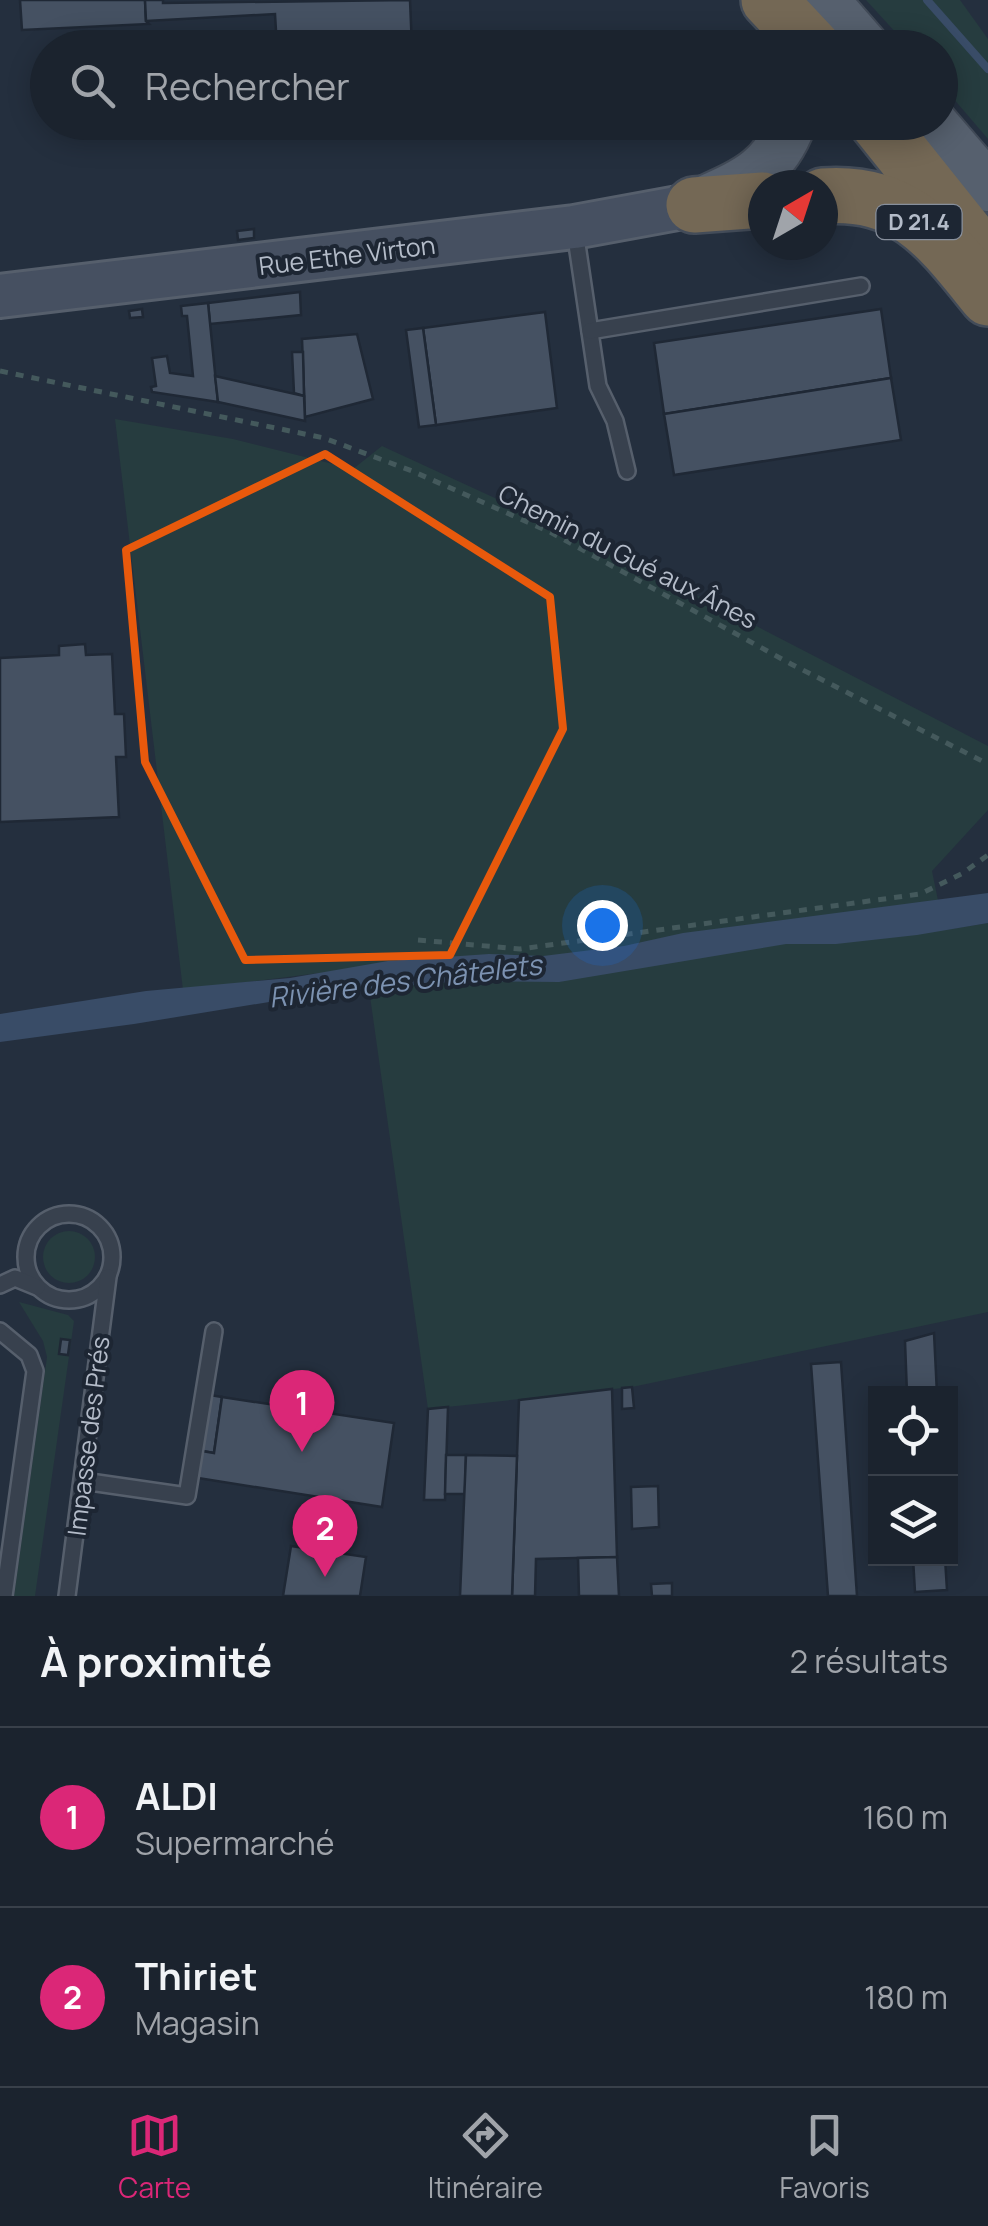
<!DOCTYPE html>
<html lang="fr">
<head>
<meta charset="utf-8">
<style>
  body { margin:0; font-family:Manrope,sans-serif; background:#282f3a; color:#f1f3f6 }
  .controls { position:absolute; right:30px; bottom:30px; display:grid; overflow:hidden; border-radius:0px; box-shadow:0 5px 25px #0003 }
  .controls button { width:90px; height:90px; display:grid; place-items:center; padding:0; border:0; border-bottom:2px solid #39404a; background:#1b232e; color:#f1f3f6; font:50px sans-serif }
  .compass { position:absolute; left:748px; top:170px; width:90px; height:90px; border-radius:50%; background:#1b232e; box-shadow:0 5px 25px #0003; rotate:39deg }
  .you { position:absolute; left:602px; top:925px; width:35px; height:35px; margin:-25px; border:8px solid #fff; border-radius:50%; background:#1a73e8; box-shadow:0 0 0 15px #1a73e833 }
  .badge { display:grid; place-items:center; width:65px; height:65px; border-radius:50%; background:#db2777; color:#fff; font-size:32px; font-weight:700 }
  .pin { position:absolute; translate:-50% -82px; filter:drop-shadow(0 2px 5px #0008) }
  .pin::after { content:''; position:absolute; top:52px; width:35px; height:30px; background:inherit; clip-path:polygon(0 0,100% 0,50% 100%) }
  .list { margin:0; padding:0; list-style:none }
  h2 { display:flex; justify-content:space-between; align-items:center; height:130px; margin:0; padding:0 40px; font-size:42px }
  h2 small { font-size:32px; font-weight:400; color:#a0a4aa }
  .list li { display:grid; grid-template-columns:65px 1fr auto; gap:30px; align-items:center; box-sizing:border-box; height:180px; padding:0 40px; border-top:2px solid #39404a }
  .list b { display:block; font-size:38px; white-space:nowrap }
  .list p { margin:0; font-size:32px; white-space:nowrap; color:#a0a4aa }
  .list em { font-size:32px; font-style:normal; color:#a0a4aa }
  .icon { flex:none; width:55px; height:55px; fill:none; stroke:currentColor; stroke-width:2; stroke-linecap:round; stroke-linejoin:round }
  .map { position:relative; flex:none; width:988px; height:1596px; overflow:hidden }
  .search { position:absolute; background:#1b232e; box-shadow:0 5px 25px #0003; left:30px; right:30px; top:30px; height:110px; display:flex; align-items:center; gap:25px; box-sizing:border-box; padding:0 35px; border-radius:55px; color:#a0a4aa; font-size:38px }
  .sheet { height:490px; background:#1b232e }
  nav { display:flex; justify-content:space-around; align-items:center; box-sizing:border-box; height:140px; border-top:2px solid #39404a; background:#1b232e; font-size:28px; color:#a0a4aa }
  nav a { display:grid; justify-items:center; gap:5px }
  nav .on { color:#db2777 }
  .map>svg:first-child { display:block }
  .green { fill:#263c3f }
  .water { fill:#394c67 }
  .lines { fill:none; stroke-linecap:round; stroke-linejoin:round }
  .stream { stroke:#394c67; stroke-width:8 }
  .building { fill:#455162; stroke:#1f2835; stroke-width:2.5 }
  .lane-casing { stroke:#565f6c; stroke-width:20 }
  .secondary-casing { stroke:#565f6c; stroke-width:48 }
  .primary-casing { stroke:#414a57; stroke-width:52 }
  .highway-casing { stroke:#434c59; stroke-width:60 }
  .path { stroke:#44595c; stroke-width:5; stroke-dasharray:8 8; stroke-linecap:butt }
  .lane { stroke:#38414e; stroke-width:15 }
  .secondary { stroke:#465061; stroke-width:42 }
  .primary { stroke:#56606e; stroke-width:48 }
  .highway { stroke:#746855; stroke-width:55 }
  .marked { fill:none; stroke:#e8590c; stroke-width:8; stroke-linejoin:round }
  .labels { text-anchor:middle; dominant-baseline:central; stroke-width:8; stroke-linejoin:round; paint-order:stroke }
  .shield { fill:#1d2633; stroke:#878f9c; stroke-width:2.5 }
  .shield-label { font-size:22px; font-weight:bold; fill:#b4bcc9 }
  .street-label { font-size:25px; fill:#b4bcc9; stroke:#1d2633 }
  .water-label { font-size:28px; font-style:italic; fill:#7c92b1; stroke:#1d2633 }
</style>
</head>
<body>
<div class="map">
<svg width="988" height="1596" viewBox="0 0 988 1596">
  <rect width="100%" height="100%" fill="#242f3e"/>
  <g class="green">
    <polygon points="866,0 960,0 988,39 988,139 941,84 940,48 909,47"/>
    <polygon points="115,419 233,439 353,469 382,446 625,558 988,746 988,810 932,871 944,930 988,923 988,1312 632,1387 428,1409 369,989 319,973 183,990"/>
    <circle cx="69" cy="1257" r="26"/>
    <polygon points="19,1302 68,1315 74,1321 35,1596 14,1596 47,1357 43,1341"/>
  </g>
  <polygon class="water" points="988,893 988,923 917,935 836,944 786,944 559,982 465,981 330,992 134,1024 0,1042 0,1014 146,991 290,978 388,961 489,954 543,956 624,946 683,933"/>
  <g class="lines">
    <polyline class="stream" points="927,0 988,69"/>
  </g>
  <g class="building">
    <polygon points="20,0 145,0 146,21 149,24 22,30"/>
    <polygon points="145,0 163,0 163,3 410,0 412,48 277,48 275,14 146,21"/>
    <polygon points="254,229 254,238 238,240 237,231"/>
    <polygon points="300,292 301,315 210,324 208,303"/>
    <polygon points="208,303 218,402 152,392 151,387 156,386 152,358 167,356 170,373 193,376 187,316 182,316 181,306"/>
    <polygon points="142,309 143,317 130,318 129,311"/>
    <polygon points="881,309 891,378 664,414 654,343"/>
    <polygon points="545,312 557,408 436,425 423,328"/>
    <polygon points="423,328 436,425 419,427 406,330"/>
    <polygon points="357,334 373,399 305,417 302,339"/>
    <polygon points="292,352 303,352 304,396 294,393"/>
    <polygon points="215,376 304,396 305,421 218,402"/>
    <polygon points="891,378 901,440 674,475 664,414"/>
    <polygon points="85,644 86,655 112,654 115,714 124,714 126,757 116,757 119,817 0,822 0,658 59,655 59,646"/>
    <polygon points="934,1333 937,1394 907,1394 905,1341"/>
    <polygon points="61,1339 70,1340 68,1355 59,1354"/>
    <polygon points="841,1362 857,1596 828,1596 811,1364"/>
    <polygon points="632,1387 634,1408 622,1409 622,1388"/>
    <polygon points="612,1389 617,1557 536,1559 535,1596 512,1596 519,1400"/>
    <polygon points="210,1395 222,1397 214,1453 202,1451"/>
    <polygon points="222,1397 394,1423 382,1507 198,1478 202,1451 214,1453"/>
    <polygon points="448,1407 445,1500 424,1500 428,1409"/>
    <polygon points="446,1455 466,1455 465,1494 445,1494"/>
    <polygon points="466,1455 517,1456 512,1596 460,1596"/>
    <polygon points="658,1486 659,1527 632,1529 631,1487"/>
    <polygon points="291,1546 366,1557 360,1596 283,1596"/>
    <polygon points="617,1557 619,1596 579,1596 578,1558"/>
    <polygon points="913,1558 945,1558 947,1590 915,1592"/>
    <polygon points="672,1583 672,1596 652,1596 651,1584"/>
  </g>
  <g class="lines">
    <defs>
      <g id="lane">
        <polyline points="575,231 598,386 615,421 627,471"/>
        <polyline points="590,331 861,286"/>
        <circle cx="69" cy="1257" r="43"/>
        <polyline points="0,1285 15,1278 37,1287"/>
        <polyline points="0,1331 29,1355 35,1371 4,1596"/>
        <polyline points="83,1481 187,1496 214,1331"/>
        <polyline points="67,1596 108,1277"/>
      </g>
      <polyline id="secondary" points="0,296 574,227 694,205"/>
      <g id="primary">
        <polyline points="824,0 866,48"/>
        <polyline points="932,122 988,187"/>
        <path d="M701 202C745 182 774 171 792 122"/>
      </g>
      <g id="highway">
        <polyline points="769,0 814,48"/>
        <polyline points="877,122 969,237"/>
        <path d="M823 196C907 190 940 239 988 298"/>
        <polyline points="694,205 763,200"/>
      </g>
    </defs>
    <use href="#lane" class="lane-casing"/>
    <use href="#secondary" class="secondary-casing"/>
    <use href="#primary" class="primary-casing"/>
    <use href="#highway" class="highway-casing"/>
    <g class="path">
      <polyline points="0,371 324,438 412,471 550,532 791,664 988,764"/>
      <polyline points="418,940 520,949 920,894 963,873 988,855"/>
    </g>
    <use href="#lane" class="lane"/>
    <use href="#secondary" class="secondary"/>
    <use href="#primary" class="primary"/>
    <use href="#highway" class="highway"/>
  </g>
  <path class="marked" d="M325 454 550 597 563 729 450 955 245 960 145 762 126 550Z"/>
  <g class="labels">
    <rect class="shield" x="876.5" y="205" width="85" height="34" rx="8"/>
    <g class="shield-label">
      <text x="919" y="222">D 21.4</text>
    </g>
    <g class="street-label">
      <text transform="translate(347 255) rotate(-7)">Rue Ethe Virton</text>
      <text transform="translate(628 556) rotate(27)">Chemin du Gué aux Ânes</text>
      <text transform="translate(88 1436) rotate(-83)">Impasse des Prés</text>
    </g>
    <g class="water-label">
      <text transform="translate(405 980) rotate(-7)">Rivière des Châtelets</text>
    </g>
  </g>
</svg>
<div class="controls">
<button><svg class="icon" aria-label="locate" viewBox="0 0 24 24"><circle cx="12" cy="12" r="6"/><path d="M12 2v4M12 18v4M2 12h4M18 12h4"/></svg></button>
<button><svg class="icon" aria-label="layers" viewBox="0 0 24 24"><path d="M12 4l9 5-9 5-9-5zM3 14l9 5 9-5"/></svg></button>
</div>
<svg class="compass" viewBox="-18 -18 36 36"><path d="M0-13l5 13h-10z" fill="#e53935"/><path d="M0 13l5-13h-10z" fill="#a0a4aa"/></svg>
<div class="you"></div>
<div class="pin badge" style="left:302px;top:1452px">1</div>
<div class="pin badge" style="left:325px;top:1577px">2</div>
<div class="search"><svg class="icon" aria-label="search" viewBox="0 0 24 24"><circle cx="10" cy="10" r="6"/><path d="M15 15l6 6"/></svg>Rechercher</div>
</div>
<section class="sheet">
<h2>À proximité<small>2 résultats</small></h2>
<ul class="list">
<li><span class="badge">1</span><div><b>ALDI</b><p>Supermarché</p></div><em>160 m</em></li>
<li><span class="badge">2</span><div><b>Thiriet</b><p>Magasin</p></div><em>180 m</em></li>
</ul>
</section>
<nav>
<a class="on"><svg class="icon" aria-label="map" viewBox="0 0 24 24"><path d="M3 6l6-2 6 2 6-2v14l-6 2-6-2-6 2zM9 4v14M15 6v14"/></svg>Carte</a>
<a><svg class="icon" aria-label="directions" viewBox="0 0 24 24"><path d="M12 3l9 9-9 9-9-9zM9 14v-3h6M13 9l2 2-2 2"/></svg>Itinéraire</a>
<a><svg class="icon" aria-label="saved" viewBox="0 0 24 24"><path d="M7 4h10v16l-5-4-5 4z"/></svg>Favoris</a>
</nav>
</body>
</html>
